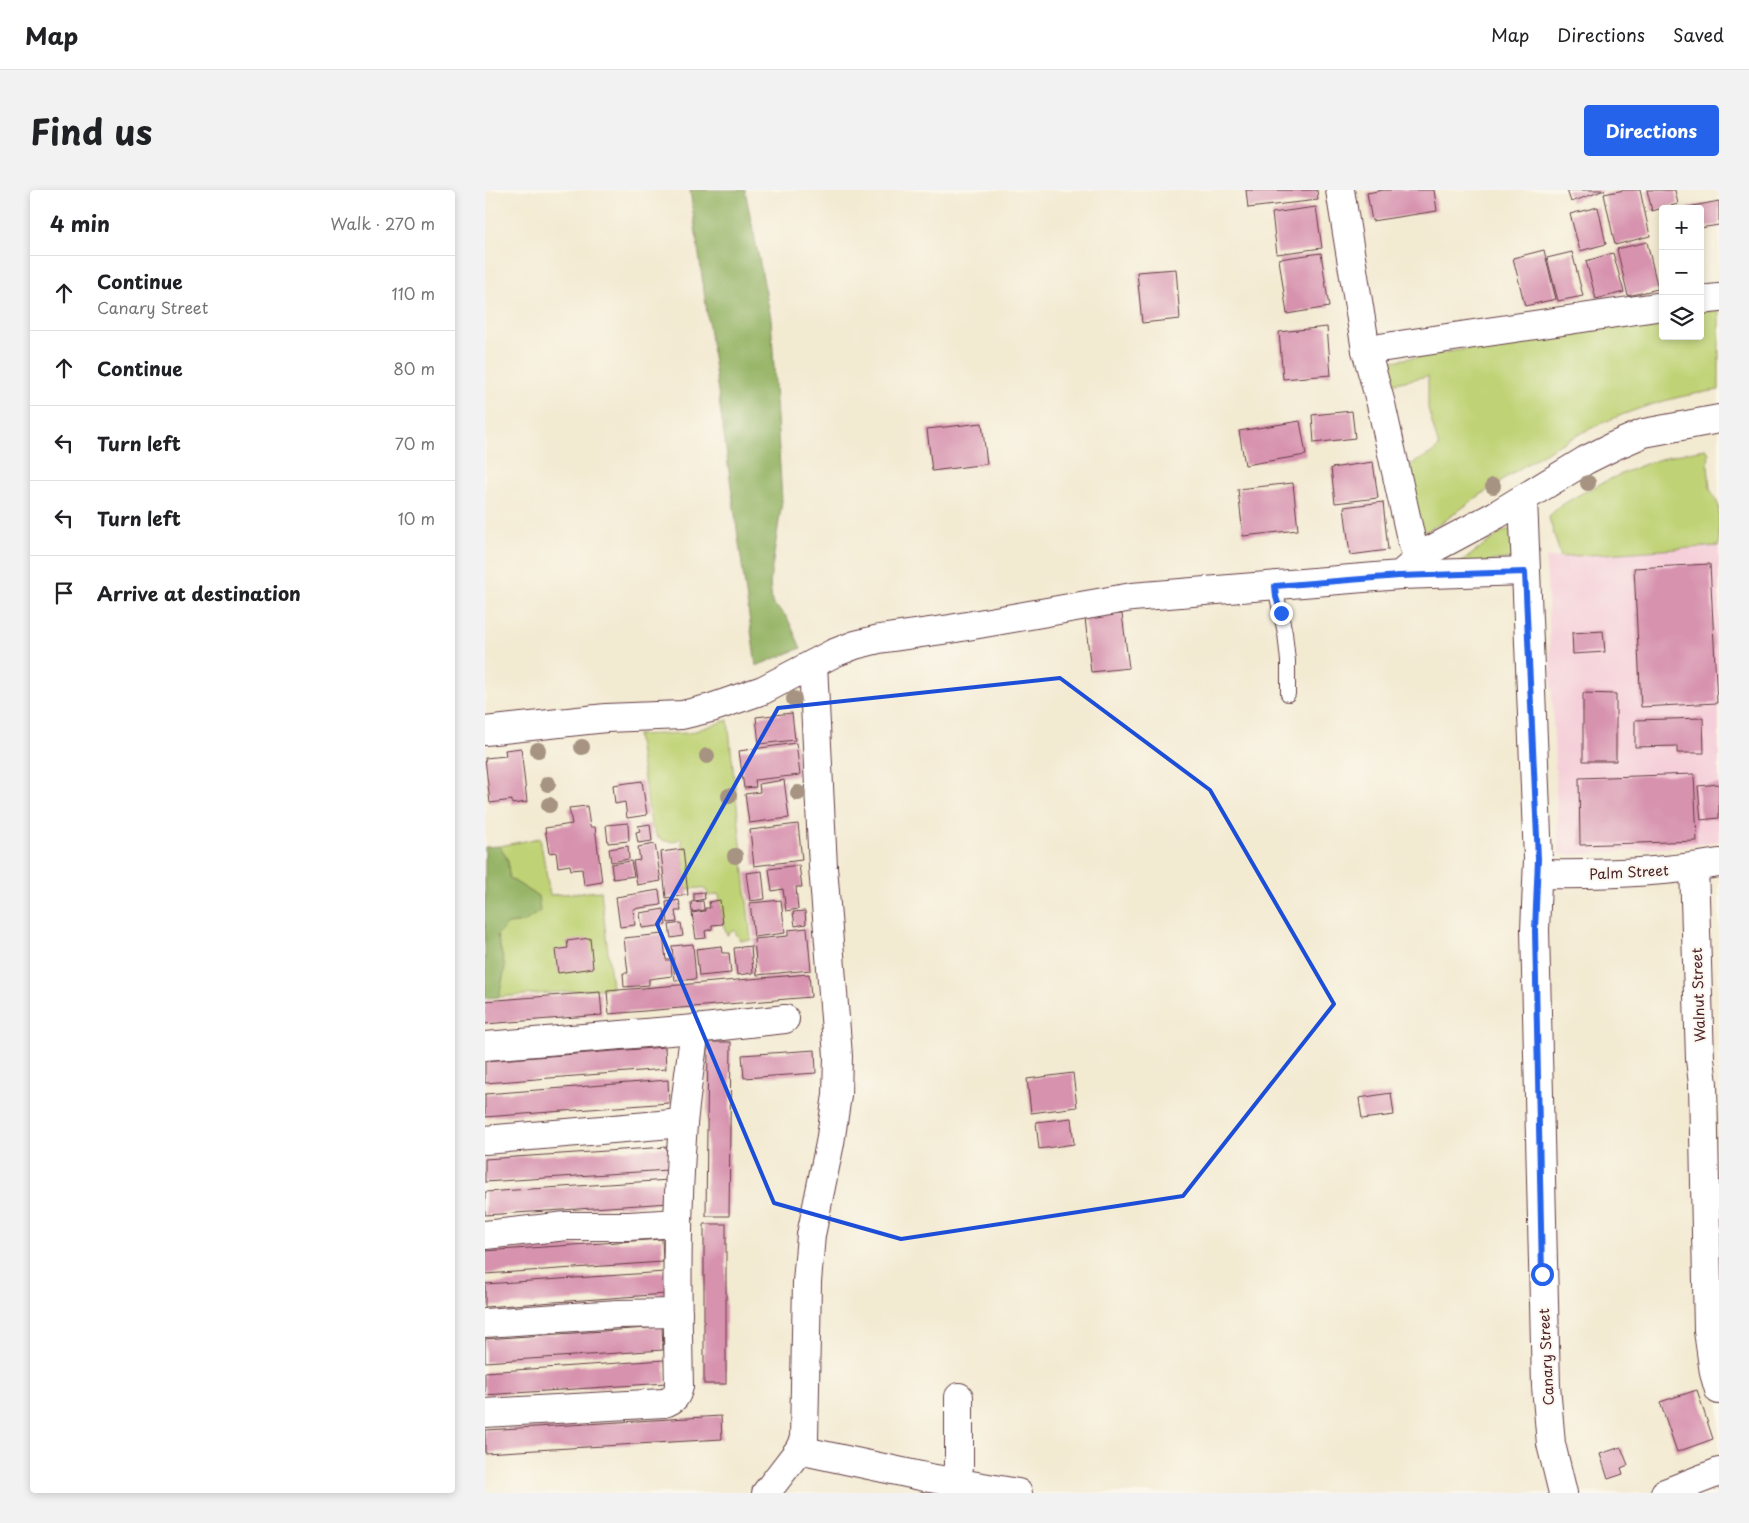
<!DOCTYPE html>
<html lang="en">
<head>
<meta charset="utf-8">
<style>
  body { margin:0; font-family:"Playpen Sans",sans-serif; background:#f2f2f2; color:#202124 }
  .controls { position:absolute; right:15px; top:15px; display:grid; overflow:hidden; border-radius:5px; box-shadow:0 2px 8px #0003 }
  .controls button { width:45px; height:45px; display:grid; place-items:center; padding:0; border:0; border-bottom:1px solid #e0e0e0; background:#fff; color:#202124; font:25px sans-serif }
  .stop { position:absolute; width:15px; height:15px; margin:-11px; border:4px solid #2563eb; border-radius:50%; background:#fff }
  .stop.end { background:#2563eb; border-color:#fff; box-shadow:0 1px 5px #0008 }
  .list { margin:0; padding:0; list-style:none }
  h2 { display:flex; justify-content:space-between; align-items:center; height:65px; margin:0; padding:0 20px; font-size:21px }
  h2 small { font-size:16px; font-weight:400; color:#757577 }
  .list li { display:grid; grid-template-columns:32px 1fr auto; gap:15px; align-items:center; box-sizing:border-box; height:75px; padding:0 20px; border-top:1px solid #e0e0e0 }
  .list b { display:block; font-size:19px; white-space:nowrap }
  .list p { margin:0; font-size:16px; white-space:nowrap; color:#757577 }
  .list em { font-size:16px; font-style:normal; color:#757577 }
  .icon { flex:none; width:28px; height:28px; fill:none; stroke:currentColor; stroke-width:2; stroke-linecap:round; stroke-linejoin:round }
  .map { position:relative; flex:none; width:1234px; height:1303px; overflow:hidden; border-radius:5px }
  header { display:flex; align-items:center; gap:30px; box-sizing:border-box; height:70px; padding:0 25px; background:#fff; border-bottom:1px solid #e0e0e0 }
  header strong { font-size:24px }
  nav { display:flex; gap:28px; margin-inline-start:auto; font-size:18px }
  .intro { display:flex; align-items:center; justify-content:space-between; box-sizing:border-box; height:120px; padding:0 30px }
  h1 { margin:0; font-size:35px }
  .button { padding:12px 22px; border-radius:5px; background:#2563eb; color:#fff; font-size:18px; font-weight:700 }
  main { display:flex; gap:30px; padding:0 30px }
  aside { flex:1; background:#fff; border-radius:5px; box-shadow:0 2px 8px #0003 }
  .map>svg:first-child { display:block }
  .built { fill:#f5cfd9 }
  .green { fill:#bfd376; stroke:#847950 }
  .forest { fill:#97b567; stroke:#706a49 }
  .building { fill:#d792ae }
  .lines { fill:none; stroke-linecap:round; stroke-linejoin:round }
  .service-casing { stroke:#633d44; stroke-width:16 }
  .minor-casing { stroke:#633d44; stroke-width:30 }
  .tertiary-casing { stroke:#633d44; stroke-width:30 }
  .service { stroke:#fff; stroke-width:14 }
  .minor { stroke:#fff; stroke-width:28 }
  .tertiary { stroke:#fff; stroke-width:28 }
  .tree { fill:#a69381 }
  .route { stroke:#2563eb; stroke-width:6 }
  .marked { fill:none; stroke:#1d4ed8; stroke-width:4; stroke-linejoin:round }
  .labels { text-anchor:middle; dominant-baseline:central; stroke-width:4; stroke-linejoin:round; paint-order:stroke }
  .street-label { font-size:14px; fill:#4a1f2b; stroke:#fbf7ec }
</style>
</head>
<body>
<header>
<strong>Map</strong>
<nav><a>Map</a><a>Directions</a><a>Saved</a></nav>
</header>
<div class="intro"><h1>Find us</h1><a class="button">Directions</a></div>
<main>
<aside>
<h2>4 min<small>Walk · 270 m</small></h2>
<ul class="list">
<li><svg class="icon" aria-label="ahead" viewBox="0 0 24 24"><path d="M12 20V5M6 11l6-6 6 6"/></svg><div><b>Continue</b><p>Canary Street</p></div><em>110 m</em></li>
<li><svg class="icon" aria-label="ahead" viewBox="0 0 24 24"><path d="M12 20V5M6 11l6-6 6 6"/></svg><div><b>Continue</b></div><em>80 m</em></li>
<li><svg class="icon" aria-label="left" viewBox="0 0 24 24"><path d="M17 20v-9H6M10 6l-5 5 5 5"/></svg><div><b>Turn left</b></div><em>70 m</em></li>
<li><svg class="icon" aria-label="left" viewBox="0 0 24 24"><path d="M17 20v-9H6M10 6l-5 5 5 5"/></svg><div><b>Turn left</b></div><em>10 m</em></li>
<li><svg class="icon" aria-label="arrive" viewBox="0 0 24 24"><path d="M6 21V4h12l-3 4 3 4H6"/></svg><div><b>Arrive at destination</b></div></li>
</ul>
</aside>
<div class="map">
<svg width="1234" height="1303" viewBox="0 0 1234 1303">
  <rect width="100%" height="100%" fill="#fbf7ec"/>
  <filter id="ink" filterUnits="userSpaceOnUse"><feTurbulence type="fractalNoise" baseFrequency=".02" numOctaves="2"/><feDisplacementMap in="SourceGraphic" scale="10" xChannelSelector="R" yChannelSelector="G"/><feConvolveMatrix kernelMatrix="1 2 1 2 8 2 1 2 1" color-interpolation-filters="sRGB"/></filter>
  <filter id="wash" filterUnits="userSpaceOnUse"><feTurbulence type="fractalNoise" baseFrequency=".0096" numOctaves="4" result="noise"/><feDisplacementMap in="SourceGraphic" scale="20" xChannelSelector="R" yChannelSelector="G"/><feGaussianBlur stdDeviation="1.12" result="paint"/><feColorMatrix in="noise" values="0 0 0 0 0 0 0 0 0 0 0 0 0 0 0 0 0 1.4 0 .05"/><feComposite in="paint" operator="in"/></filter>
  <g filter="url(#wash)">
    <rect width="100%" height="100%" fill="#f3ead2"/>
    <polygon class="built" points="1234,356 1234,651 1191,657 1081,665 1074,663 1061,368"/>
    <g class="green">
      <path d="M1234 119V200C1124 214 1043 270 955 334L939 342 933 341 918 279 945 264 954 257 943 218V186L901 195 895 173 1178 127V146H1215V122Z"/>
      <path d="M1221 259 1224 263 1223 275 1225 299 1234 316V356L1076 367 1064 328C1069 313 1143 280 1161 274 1180 267 1200 262 1221 259Z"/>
      <polygon points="1025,339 1027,341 1028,368 971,376 1017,342"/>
      <path d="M243 530 266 750H255L249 740 242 745 238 734 234 704 224 706 221 700 216 698 202 699 196 647C190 654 178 653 171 645 169 642 168 637 166 634L152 545 204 543Z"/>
      <polygon points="55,648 65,705 116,701 127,798 14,807 20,777 12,745 23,734 39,732 53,706 24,688 23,671 15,656"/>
    </g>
    <g class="forest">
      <polygon points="205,0 260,0 286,128 297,311 285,391 287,413 302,427 316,458 271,476"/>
      <polygon points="15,656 23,671 24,688 53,706 55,721 39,732 23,734 12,745 20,777 14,807 0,808 0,657"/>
    </g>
    <g id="blocks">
      <g class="building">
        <polygon points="761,0 832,0 833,10 763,18"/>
        <polygon points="898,0 949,0 952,21 887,31 882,3"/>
        <polygon points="1082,0 1120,0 1086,12"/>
        <polygon points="1139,0 1155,0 1165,46 1130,55 1119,4"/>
        <polygon points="1162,0 1190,0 1193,14 1167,21"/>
        <polygon points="1234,11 1234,35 1215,38 1215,19 1203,19 1203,17"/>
        <polygon points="831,17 837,58 792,64 787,23"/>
        <polygon points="1113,17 1121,54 1095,61 1085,24"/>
        <polygon points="1162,52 1173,99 1143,106 1132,59"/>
        <polygon points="1059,60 1071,109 1040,116 1028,68"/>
        <polygon points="1087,62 1098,106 1073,111 1062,68"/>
        <polygon points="836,63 844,117 802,124 794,69"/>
        <polygon points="1128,63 1139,102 1111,109 1101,71"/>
        <polygon points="691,79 695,129 657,133 652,82"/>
        <polygon points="842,137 846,185 798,189 794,142"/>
        <polygon points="867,221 870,248 829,253 827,225"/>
        <polygon points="815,231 821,265 760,275 754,241"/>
        <polygon points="497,233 502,274 447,281 442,239"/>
        <polygon points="888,272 893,308 850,313 846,278"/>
        <polygon points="808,293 813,340 758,346 753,299"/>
        <polygon points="898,312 903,360 865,365 859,317"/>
        <polygon points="1225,374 1232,513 1156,517 1149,378"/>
        <polygon points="637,424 644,478 606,482 600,428"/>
        <polygon points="1118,441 1120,462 1088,464 1087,443"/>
        <polygon points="1098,503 1131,504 1131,571 1098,571"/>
        <polygon points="307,523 310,550 274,554 271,527"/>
        <polygon points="1218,528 1219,563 1192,563 1192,556 1150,557 1150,530"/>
        <polygon points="311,553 315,585 270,590 271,597 259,598 254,561"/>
        <polygon points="36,558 42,612 27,614 27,610 5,613 0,568 21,566 20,560"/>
        <polygon points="1209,584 1212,651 1095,655 1094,588"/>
        <polygon points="299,590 304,628 264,633 260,604 275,602 274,594"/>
        <polygon points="157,591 162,625 142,628 140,612 130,614 128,595"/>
        <polygon points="1234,594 1234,628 1216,630 1213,596"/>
        <polygon points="102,616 105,637 110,637 117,692 99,695 97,679 86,680 85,675 73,677 71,662 64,663 60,638 87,634 84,618"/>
        <polygon points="143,633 144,651 123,653 121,635"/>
        <polygon points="165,634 167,651 153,653 151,642 155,641 153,636"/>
        <polygon points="313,634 317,670 269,676 265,640"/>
        <polygon points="170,654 176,691 152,695 148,671 155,670 153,657"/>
        <polygon points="143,656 144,669 126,672 124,659"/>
        <polygon points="198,659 203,705 181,708 176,662"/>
        <polygon points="146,671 149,686 128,689 126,674"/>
        <polygon points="314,675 317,697 311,697 313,719 301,721 298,699 287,701 284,679"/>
        <polygon points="277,681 280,709 265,711 261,683"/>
        <polygon points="174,700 176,715 148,719 150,735 135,737 131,707"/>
        <polygon points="219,702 220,709 209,711 209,703"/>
        <polygon points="194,710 196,721 190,721 192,732 183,733 181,712"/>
        <polygon points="235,710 238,734 227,735 227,739 220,741 221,748 211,749 207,723 220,721 220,718 225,718 224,712"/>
        <polygon points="296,710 300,743 269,747 265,713"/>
        <polygon points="218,711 219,720 207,722 206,712"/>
        <polygon points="179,719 181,735 157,738 155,723"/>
        <polygon points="320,721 321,734 310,736 308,722"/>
        <polygon points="196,733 198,746 186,748 184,735"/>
        <polygon points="322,738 326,780 272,785 269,749 303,746 303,740"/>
        <polygon points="178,744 181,770 186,770 187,786 164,789 164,795 139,797 138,783 143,783 139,748"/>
        <polygon points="105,748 108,778 73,783 70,760 83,758 82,751"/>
        <polygon points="208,754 211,789 190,791 187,756"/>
        <polygon points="236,756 237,763 244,763 246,783 214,786 211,759"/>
        <polygon points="266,756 268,783 252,785 249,758"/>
        <polygon points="324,784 326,807 124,824 122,801"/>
        <polygon points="115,802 117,825 0,834 0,811"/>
        <polygon points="223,852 246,852 244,1026 221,1026"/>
        <polygon points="180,857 181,879 0,893 0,871"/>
        <polygon points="330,860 331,883 259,888 257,865"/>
        <polygon points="588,883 592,917 546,923 542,889"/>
        <polygon points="183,890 184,913 0,927 0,904"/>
        <polygon points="906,903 909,925 877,929 874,908"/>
        <polygon points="586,928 589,954 554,959 551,932"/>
        <polygon points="182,957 183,980 0,992 0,969"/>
        <polygon points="184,990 185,1013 0,1025 0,1002"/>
        <rect x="219" y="1034" width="22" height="160"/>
        <polygon points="177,1049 178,1072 0,1084 0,1061"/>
        <polygon points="180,1082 181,1104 0,1117 0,1094"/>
        <polygon points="177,1137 178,1160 0,1172 0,1149"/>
        <polygon points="179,1170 181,1193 0,1205 0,1182"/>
        <polygon points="1212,1200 1228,1249 1192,1262 1175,1212"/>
        <polygon points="236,1226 237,1249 0,1263 0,1240"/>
        <polygon points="1136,1257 1143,1275 1136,1278 1138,1284 1123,1289 1115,1264"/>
      </g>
    </g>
  </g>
  <g filter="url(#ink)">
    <use href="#blocks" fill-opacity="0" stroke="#633d44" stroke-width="1"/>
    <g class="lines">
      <defs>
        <polyline id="service" points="790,397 800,443 803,471 803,504"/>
        <g id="minor">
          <polyline points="855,0 881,160 896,214 926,349 933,369"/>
          <polyline points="1215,110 1234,108"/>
          <polyline points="881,160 1178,116"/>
          <polyline points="1038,309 1053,669 1050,740 1061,1196 1066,1254 1078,1303"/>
          <polyline points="915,385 1040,381"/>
          <polyline points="1209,677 1215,869 1218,894 1223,1141 1229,1183 1234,1200"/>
          <path d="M1053 684C1113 685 1175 683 1234 673"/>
          <polyline points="0,856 210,839 300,829"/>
          <polyline points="0,950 198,933"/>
          <polyline points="0,1045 81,1036 144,1036 193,1033"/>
          <polyline points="0,1133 133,1124 193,1123"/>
          <path d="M0 1223 179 1213C189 1210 192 1206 194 1196 192 1109 191 1021 198 934 201 902 206 871 210 839"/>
          <polyline points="314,1260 445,1288 533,1303"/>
          <polyline points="469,1292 474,1277 474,1207"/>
          <polyline points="281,1303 314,1260 319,1249 322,1092 326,1045 345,953 352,905 353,866 338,677 328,474"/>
          <polyline points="1180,1303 1234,1282"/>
        </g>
        <polyline id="tertiary" points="0,541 121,528 197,525 226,518 278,500 349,463 370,455 394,449 465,439 647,407 915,385 940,363 1011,325 1101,270 1129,256 1159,243 1234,229"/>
      </defs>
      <use href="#service" class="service-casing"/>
      <use href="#minor" class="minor-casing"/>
      <use href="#tertiary" class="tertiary-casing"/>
      <use href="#service" class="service"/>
      <use href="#minor" class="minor"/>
      <use href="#tertiary" class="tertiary"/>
    </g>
    <g class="tree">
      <circle cx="1103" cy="293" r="8"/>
      <circle cx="1008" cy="296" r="8"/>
      <circle cx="309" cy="509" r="8"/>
      <circle cx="97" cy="557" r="8"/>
      <circle cx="53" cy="560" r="8"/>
      <circle cx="222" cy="566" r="8"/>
      <circle cx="63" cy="594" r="8"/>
      <circle cx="313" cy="603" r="8"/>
      <circle cx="244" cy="606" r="8"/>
      <circle cx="64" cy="615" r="8"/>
      <circle cx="250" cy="666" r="8"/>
    </g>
  </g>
  <g class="lines" filter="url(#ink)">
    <polyline class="route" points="796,423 791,407 790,396 914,386 1040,382 1053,669 1050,740 1057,1084"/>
  </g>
  <path class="marked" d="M575 488 725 600 849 814 698 1006 416 1049 289 1013 172 734 293 518Z"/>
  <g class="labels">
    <g class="street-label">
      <text transform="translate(1144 682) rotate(-3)">Palm Street</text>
      <text transform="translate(1213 805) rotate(-92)">Walnut Street</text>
      <text transform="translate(1061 1167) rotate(-93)">Canary Street</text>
    </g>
  </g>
</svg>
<div class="controls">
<button>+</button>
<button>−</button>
<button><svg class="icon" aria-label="layers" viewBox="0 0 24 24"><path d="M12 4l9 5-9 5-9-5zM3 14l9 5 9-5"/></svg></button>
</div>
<div class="stop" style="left:1057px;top:1084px"></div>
<div class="stop end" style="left:796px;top:423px"></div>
</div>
</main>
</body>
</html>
